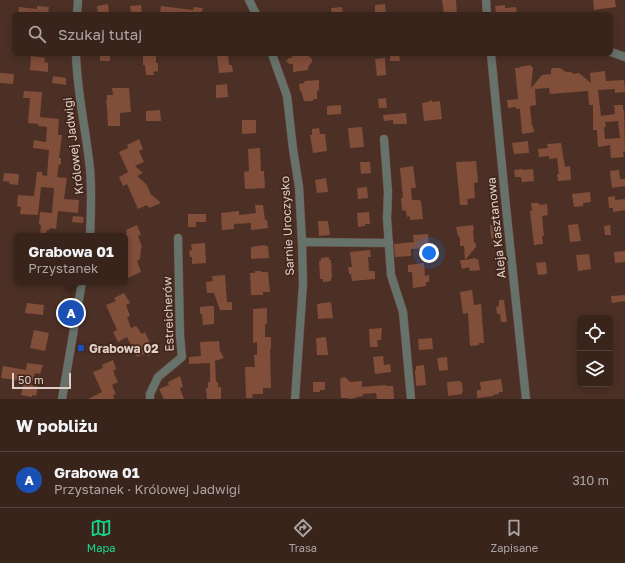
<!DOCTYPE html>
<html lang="pl">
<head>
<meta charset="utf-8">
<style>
  body { margin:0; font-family:"Golos Text",sans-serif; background:#402c25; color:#f1f3f6 }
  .controls { position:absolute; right:12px; bottom:12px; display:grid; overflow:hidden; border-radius:6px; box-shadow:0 2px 10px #0003 }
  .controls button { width:36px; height:36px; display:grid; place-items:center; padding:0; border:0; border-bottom:1px solid #53413b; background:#39241c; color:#f1f3f6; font:20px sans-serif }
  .scale { position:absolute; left:12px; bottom:10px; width:59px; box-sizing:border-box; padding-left:4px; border:2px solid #e0cec7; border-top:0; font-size:11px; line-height:14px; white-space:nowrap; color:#e0cec7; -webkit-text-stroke:3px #41261b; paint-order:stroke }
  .you { position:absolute; left:429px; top:253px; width:14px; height:14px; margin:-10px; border:3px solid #fff; border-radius:50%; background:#1a73e8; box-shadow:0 0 0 6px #1a73e833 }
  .badge { display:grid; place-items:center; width:26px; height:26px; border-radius:50%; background:#15d989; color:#fff; font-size:13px; font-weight:700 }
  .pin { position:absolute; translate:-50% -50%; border:2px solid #fff; box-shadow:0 1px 4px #0006 }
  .popup { position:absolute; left:14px; top:233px; width:114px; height:52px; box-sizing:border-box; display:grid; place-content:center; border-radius:6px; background:#39241c; filter:drop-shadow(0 1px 3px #0005); font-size:13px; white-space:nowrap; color:#aba4a3 }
  .popup b { font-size:15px; color:#f1f3f6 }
  .popup::after { content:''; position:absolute; left:50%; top:100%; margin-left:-8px; border:8px solid transparent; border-top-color:#39241c }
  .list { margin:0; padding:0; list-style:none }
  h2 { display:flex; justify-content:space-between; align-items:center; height:52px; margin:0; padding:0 16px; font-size:17px }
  h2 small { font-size:13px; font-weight:400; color:#aba4a3 }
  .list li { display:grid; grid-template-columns:26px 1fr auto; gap:12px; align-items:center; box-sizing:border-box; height:56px; padding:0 16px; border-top:1px solid #53413b }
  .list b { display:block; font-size:15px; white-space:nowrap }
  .list p { margin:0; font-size:13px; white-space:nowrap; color:#aba4a3 }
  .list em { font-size:13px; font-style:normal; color:#aba4a3 }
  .icon { flex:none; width:22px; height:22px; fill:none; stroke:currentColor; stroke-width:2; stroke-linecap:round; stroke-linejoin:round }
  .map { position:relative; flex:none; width:625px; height:399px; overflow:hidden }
  .search { position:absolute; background:#39241c; box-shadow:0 2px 10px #0003; left:12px; right:12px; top:12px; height:44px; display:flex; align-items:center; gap:10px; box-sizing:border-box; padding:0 14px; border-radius:6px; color:#aba4a3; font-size:15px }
  .sheet { height:108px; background:#39241c }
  nav { display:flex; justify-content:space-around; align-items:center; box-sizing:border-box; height:56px; border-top:1px solid #53413b; background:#39241c; font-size:11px; color:#aba4a3 }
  nav a { display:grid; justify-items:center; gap:2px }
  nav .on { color:#15d989 }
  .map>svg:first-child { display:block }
  .building { fill:#814e3a; fill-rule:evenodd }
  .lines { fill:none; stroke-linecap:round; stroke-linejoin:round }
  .minor-casing { stroke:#674c42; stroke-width:9 }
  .tertiary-casing { stroke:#674c42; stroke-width:9 }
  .minor { stroke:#67736a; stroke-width:8 }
  .tertiary { stroke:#67736a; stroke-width:8 }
  .transit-dot { fill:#1a4fb4; stroke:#41261b; stroke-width:1.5 }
  .labels { text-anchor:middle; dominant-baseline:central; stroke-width:3.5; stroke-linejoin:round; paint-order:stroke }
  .street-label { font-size:12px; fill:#e0cec7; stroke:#41261b }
  .poi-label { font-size:12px; font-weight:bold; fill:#e0cec7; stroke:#41261b; text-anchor:start }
</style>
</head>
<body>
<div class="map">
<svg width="625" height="399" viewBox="0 0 625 399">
  <rect width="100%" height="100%" fill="#4c3025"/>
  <g class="building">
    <polygon points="442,0 456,0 457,14 444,14"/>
    <polygon points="593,0 615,0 616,7 594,10"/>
    <polygon points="108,4 109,14 98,14 97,6"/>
    <polygon points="385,4 386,14 375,14 375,5"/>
    <polygon points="141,5 142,14 131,14 130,6"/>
    <polygon points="505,5 505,8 516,7 517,14 496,14 495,6"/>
    <polygon points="37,6 49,7 48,14 18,14 19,7 37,9"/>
    <polygon points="161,6 193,10 194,7 203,8 201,14 160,14"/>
    <polygon points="342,7 343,14 332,14 331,8"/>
    <rect x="100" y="54" width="10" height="7"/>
    <polygon points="143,54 151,54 151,56 156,56 156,63 158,63 158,71 153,72 154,75 146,75 145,65 143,65"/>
    <polygon points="217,54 228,54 229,65 232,65 233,72 219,73"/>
    <polygon points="292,54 306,54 312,59 312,62 308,67 308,70 293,72 293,64 289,64 286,61 289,58 292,58"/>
    <polygon points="390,54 399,54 400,61 390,61"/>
    <polygon points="31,56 45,58 44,62 48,63 48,72 30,70"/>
    <polygon points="385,58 386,75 377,76 375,59"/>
    <path d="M530 65 533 68 531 88 542 75 551 74V70L552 68H560L566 72H571L574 74 579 73 591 83 590 73 605 71 606 81 624 80 625 92 615 93V89L598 90 601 116 615 114 614 105H623V110H624L625 151 623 152 624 157 611 158 610 145 598 147 597 130H593V105H589L588 91 550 94 549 88 535 89 536 105 530 106 532 126H533L534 132 522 134 520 109H516V107L508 108 507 100 518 99 515 68H520L519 67ZM618 121 620 138 605 139 604 127H606L605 122Z"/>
    <polygon points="0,73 14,74 13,84 0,83"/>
    <polygon points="53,76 66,78 66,85 52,83"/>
    <polygon points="319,80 319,90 317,91 317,99 313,99 313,101 304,101 301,91 300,91 299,84 304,83 305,81"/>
    <polygon points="227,84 228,97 216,98 216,85"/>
    <polygon points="112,88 129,88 131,112 120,113 120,126 108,126 107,107 106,100 107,100 107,95 113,95"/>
    <polygon points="24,91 42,92 40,117 59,119 58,135 62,135 59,158 61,158 61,165 59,164 57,177 67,178 64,199 79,200 78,213 58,211 56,229 50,228 49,230 47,230 46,236 40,236 41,225 39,224 40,212 52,213 54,188 41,187 38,215 20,214 21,207 17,206 18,195 34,196 37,172 42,172 42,175 47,176 49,150 33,148 34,140 46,142 47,127 38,126 38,124 28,123 30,98 23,98"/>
    <polygon points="386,98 387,108 379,108 378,99"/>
    <polygon points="431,100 433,102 440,101 442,119 424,121 422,103 428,102"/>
    <polygon points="341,105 341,114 327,115 327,106"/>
    <polygon points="160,110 161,121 146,121 146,111"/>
    <polygon points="406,113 407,124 393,124 393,120 384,121 383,115"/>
    <polygon points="242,120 256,120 256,133 242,134"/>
    <polygon points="362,127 364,147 350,148 348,128"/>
    <polygon points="319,128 320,134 325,134 327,151 313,153 310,135 312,135 312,129"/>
    <polygon points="139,139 143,149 139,151 144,162 135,166 143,173 137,176 147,185 151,195 152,195 161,203 149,208 147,205 138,209 127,184 123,186 119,177 128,172 119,152 128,148 127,145"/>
    <polygon points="528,141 529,153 514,154 512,143"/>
    <polygon points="561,143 565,167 570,166 571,180 558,181 557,174 559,174 557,158 549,159 549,156 539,157 538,149 548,148 547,144"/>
    <polygon points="260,148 261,171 264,171 265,188 245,189 244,172 249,171 248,149"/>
    <polygon points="476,161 478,182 474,183 475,198 467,199 468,205 460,205 456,162"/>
    <polygon points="360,162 370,162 371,173 361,174"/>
    <polygon points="413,166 416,188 411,188 412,200 419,200 421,201 423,219 410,220 410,216 407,217 406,211 402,210 401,198 403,198 400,168"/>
    <polygon points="523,169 523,170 533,169 534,181 522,182 521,177 515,177 514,170"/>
    <polygon points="619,170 620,179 625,179 625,186 612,188 610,171"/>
    <polygon points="4,173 19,174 18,185 9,184 10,182 3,181"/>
    <polygon points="326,178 328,192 317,193 315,180"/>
    <polygon points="367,187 368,198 358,199 357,188"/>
    <polygon points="590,192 591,202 583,203 583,206 574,207 572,194"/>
    <polygon points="615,196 615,200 625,199 625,210 613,212 613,208 609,208 608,197"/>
    <polygon points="531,203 539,203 539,205 547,204 548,215 542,216 544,236 542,236 543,244 534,245 530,211 532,211"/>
    <polygon points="255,205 263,205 265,220 267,220 268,228 251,230 251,223 234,224 234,229 222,230 221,213 239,211 239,215 256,213"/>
    <polygon points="369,212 370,224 365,224 365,226 358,227 357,213"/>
    <polygon points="188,214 206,214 206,222 196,222 196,227 188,227"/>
    <polygon points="73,216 84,217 83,223 72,222"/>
    <polygon points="318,221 328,221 330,235 319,236"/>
    <polygon points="578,224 581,241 570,242 568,225"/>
    <polygon points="137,225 141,235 138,236 142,247 141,248 140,259 137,261 141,272 128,278 125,271 125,234 127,233 126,230"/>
    <polygon points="473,225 474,230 473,231 474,242 476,244 476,247 465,260 476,258 476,260 478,259 480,270 470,271 469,267 462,269 460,260 465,260 464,246 460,246 460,238 458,236 456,227"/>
    <polygon points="490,225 497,225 499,243 492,244"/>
    <polygon points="610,225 611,235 605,235 604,226"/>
    <polygon points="428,234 429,248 411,249 411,256 395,257 394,244 414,242 413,235"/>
    <polygon points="205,243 206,263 192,264 192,257 190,257 189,251 192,250 191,244"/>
    <polygon points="265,245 265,246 268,246 269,258 251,259 251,247"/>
    <polygon points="370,250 371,257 368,257 369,271 374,271 375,273 375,279 352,281 351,274 349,274 348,267 352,267 350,252"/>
    <polygon points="625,251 625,262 615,263 614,252"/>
    <polygon points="589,254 591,269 578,271 576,255"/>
    <polygon points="329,257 329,260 331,260 332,278 331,278 331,281 323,282 323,279 320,279 319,261 321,261 321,258"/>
    <polygon points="546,262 547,274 538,275 536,263"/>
    <polygon points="424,263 425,276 429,275 429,282 426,282 426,286 413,288 412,272 408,272 408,265"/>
    <polygon points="255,271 261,271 261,272 268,272 270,292 263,292 263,295 251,295 250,273 255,273"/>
    <polygon points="225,275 227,302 232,302 232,310 220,310 214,293 207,293 206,282 213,281 212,276"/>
    <polygon points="472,290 474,305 481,304 484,343 479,343 479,345 470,346 468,313 463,314 460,292"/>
    <polygon points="124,293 130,303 126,305 130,316 127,317 131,328 136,326 142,334 145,332 150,343 151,343 159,351 148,356 146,353 137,357 127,337 118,342 113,332 117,330 106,305 116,301 114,298"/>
    <polygon points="625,295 625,301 612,303 611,296"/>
    <polygon points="499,300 504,300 507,322 501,322 500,314 497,314 496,307 499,306"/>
    <polygon points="331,302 333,318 318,319 317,304"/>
    <polygon points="27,303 44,305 43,315 25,313"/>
    <polygon points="210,306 214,306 214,324 203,325 202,314 200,314 200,307"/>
    <polygon points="267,308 267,324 265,324 265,337 271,337 271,349 270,349 271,388 263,388 263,394 253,394 252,398 246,398 245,367 255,367 254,355 257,355 257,342 253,343 253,309"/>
    <polygon points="382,328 381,340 377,340 378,347 370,347 369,329"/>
    <polygon points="34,330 49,333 45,351 30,348"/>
    <polygon points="326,337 328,355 317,355 316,338"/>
    <polygon points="432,338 433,349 419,350 418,339"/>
    <polygon points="219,341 220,351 224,358 215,361 216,382 218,382 218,387 221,387 221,399 207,399 206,388 208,388 208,382 210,382 210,363 189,364 189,357 201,356 200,342"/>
    <polygon points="383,356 384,365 390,364 391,372 375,374 373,357"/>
    <polygon points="447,357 448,370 439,371 437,358"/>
    <polygon points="113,360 116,369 113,371 115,374 114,374 118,382 112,385 116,394 113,395 114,399 88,399 102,392 93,372 103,368 102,365"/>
    <polygon points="27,363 43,365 40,374 35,373 31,385 38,387 36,396 32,395 32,397 21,395 24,381 1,378 3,366 26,370"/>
    <polygon points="424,365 426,385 416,386 415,370 416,370 416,366"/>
    <polygon points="180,376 183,387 180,388 184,399 164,399 159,389 169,385 168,382"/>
    <polygon points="345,377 350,382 362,381 362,387 386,385 386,386 393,386 394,399 377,399 376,393 363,394 363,396 356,397 356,398 348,399 348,398 341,398 340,380 341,378"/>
    <polygon points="501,379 503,392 499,392 499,394 493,395 493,396 477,398 477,390 481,390 480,382"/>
    <polygon points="460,381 461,383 462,383 463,392 462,392 462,394 448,396 447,382"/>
    <polygon points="313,382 325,382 325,390 320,390 320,392 313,392"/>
  </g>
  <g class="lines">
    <defs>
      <g id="minor">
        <polyline points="249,0 256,14"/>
        <polyline points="486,0 487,14"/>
        <polyline points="611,52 625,57"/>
        <polyline points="272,54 287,96 293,149 299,187 302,242 303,284 295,399"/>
        <polyline points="491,54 505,197 526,399"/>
        <polyline points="384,139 388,192 387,218 391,275 403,312 411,399"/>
        <polyline points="302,242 389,243"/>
        <polyline points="150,399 150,394 158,377 182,357 180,336 178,238"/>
      </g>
      <g id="tertiary">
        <polyline points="77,14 78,0"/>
        <path d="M76 54C77 93 86 130 90 169 92 191 91 214 90 236"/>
        <polyline points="62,399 82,282"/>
      </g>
    </defs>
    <use href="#minor" class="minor-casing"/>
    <use href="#tertiary" class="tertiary-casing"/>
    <use href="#minor" class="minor"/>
    <use href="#tertiary" class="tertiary"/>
  </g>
  <rect class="transit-dot" x="77" y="344" width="8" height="8" rx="2"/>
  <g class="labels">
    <g class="street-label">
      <text transform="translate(73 146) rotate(-97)">Królowej Jadwigi</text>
      <text transform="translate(287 226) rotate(-93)">Sarnie Uroczysko</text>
      <text transform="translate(496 228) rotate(-96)">Aleja Kasztanowa</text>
      <text transform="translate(168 314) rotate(-92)">Estreicherów</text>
    </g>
    <g class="poi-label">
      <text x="89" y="348">Grabowa 02</text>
    </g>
  </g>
</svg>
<div class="controls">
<button><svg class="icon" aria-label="locate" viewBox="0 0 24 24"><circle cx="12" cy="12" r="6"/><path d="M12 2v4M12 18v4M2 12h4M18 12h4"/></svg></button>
<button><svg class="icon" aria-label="layers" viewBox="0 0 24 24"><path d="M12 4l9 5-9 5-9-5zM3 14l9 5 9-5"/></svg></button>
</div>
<div class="scale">50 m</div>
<div class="you"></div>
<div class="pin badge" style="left:71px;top:313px;background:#1a4fb4">A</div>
<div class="popup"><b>Grabowa 01</b>Przystanek</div>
<div class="search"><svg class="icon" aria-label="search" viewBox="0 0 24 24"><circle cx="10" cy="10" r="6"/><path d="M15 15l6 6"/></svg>Szukaj tutaj</div>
</div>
<section class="sheet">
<h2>W pobliżu<small></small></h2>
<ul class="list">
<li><span class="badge" style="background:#1a4fb4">A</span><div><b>Grabowa 01</b><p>Przystanek · Królowej Jadwigi</p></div><em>310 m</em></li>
</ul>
</section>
<nav>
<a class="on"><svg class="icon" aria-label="map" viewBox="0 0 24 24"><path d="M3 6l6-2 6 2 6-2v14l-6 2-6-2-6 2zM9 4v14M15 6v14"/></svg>Mapa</a>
<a><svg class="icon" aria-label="directions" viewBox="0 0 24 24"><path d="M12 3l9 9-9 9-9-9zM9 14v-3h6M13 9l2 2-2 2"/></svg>Trasa</a>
<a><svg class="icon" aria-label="saved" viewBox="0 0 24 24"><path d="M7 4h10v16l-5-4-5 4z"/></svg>Zapisane</a>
</nav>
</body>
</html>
